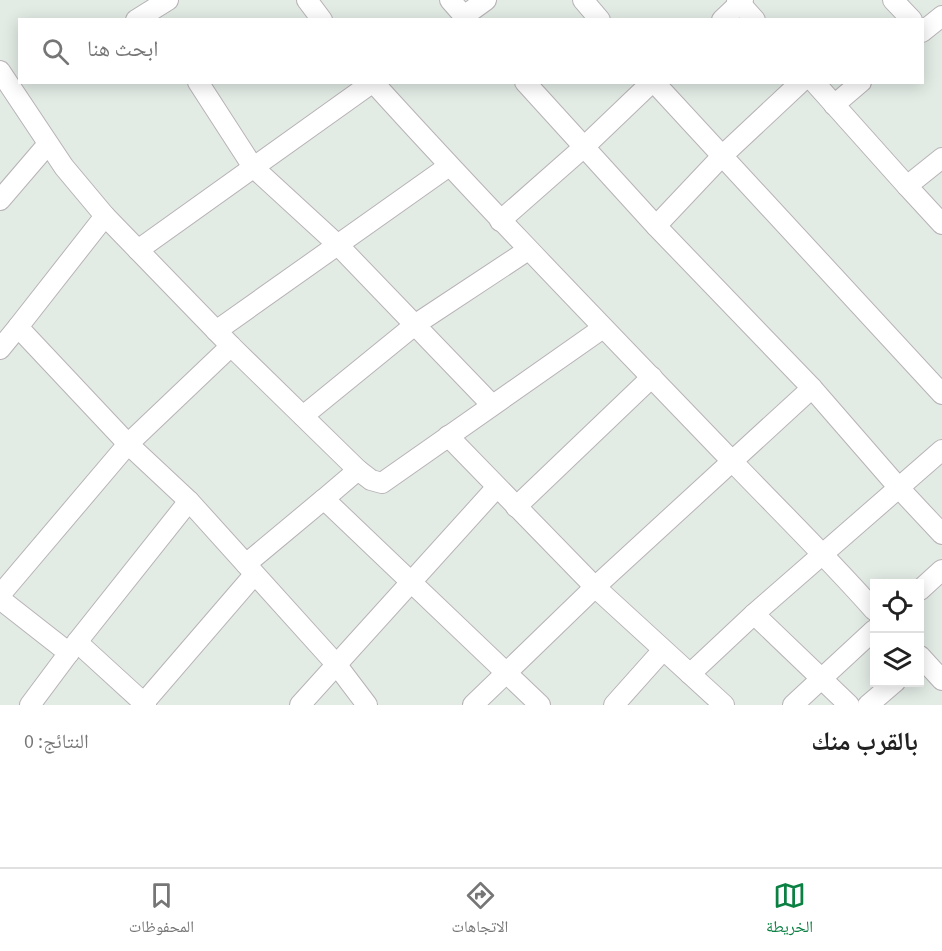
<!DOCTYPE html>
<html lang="ar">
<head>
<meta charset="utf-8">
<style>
  body { margin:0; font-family:"Source Sans 3","Noto Naskh Arabic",sans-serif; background:#f6f6f6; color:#222; direction:rtl }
  .controls { position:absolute; right:18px; bottom:18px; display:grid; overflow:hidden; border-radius:0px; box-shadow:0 3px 15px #0003 }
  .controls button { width:54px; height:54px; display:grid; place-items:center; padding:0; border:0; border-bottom:2px solid #e0e0e0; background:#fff; color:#222; font:30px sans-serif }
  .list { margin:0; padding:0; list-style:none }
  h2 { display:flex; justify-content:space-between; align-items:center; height:78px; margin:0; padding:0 24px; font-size:26px }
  h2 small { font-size:20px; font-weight:400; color:#767676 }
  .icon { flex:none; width:33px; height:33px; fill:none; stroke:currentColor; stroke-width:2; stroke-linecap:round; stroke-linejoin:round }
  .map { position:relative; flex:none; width:942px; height:705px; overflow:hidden; direction:ltr }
  .search { position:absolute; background:#fff; box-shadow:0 3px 15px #0003; left:18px; right:18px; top:18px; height:66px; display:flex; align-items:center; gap:15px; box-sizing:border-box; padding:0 21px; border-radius:0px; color:#767676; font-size:22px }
  .sheet { height:162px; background:#fff }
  nav { display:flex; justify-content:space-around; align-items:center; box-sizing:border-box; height:84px; border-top:2px solid #e0e0e0; background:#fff; font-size:16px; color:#767676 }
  nav a { display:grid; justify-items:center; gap:3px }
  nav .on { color:#0b8043 }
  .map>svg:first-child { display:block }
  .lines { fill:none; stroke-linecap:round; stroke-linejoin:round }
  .minor-casing { stroke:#b8b2b7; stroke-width:22 }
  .minor { stroke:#fff; stroke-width:20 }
</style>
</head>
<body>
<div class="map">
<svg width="942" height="705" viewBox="0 0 942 705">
  <rect width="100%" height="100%" fill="#e2ece5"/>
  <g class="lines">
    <defs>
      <g id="minor">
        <polyline points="307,0 322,20"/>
        <polyline points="450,0 464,16 486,0"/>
        <polyline points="583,0 600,20"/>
        <polyline points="737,0 755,20"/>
        <polyline points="893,0 912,20"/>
        <polyline points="136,20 168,0"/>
        <polyline points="722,20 743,0"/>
        <polyline points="922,32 942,16"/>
        <polyline points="0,71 64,167 105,216"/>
        <polyline points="198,82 253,167 338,245 492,405"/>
        <polyline points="525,82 656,226 812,388 899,488 942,534"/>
        <polyline points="654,82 942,394"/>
        <polyline points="814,82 907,186"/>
        <polyline points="834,105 861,82"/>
        <polyline points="942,158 907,186 942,224"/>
        <polyline points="0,200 48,144"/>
        <polyline points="500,221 584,147 652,82"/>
        <polyline points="656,226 723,155 801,82"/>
        <polyline points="138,250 105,216 18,327 128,444 189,501 336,664 367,705"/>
        <polyline points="216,331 449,166"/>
        <polyline points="0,349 18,327"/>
        <polyline points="303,416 416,324 528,250"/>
        <polyline points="448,436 595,587 724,705"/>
        <polyline points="358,470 371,480 382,483 603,328"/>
        <polyline points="516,507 652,377"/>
        <polyline points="246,564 324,499"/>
        <polyline points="920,590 942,570"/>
        <polyline points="0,595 128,444 231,346"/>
        <polyline points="0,599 69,653"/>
        <polyline points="754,614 849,705"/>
        <polyline points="77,642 146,705"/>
        <polyline points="920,656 942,680"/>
        <polyline points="690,674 754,614 942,450"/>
        <polyline points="30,705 77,642 189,501"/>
        <polyline points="142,705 254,575"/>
        <polyline points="300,705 497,487"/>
        <polyline points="473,705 595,587 812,388"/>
        <path d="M540 705 324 499 358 470 231 346 138 250 373 82C489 210 610 334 730 459 778 509 828 558 874 610"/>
        <polyline points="614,705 663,650"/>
        <polyline points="793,705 874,630"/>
        <polyline points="868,705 895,682"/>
      </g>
    </defs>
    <use href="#minor" class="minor-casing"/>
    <use href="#minor" class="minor"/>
  </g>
</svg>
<div class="controls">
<button><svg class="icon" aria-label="locate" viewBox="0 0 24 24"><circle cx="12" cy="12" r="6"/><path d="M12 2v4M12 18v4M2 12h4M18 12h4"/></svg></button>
<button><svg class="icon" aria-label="layers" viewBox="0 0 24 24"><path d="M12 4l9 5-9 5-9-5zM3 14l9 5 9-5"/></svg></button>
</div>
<div class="search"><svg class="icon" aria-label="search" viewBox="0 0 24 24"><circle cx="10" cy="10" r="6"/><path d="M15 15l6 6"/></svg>ابحث هنا</div>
</div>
<section class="sheet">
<h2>بالقرب منك<small>النتائج: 0</small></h2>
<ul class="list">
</ul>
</section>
<nav>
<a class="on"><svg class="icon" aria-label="map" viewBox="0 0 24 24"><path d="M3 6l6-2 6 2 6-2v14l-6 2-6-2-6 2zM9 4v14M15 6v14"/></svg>الخريطة</a>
<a><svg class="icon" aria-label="directions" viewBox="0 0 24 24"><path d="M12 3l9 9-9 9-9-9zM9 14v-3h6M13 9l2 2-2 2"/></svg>الاتجاهات</a>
<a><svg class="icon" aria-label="saved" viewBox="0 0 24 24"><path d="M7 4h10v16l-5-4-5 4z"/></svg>المحفوظات</a>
</nav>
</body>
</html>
